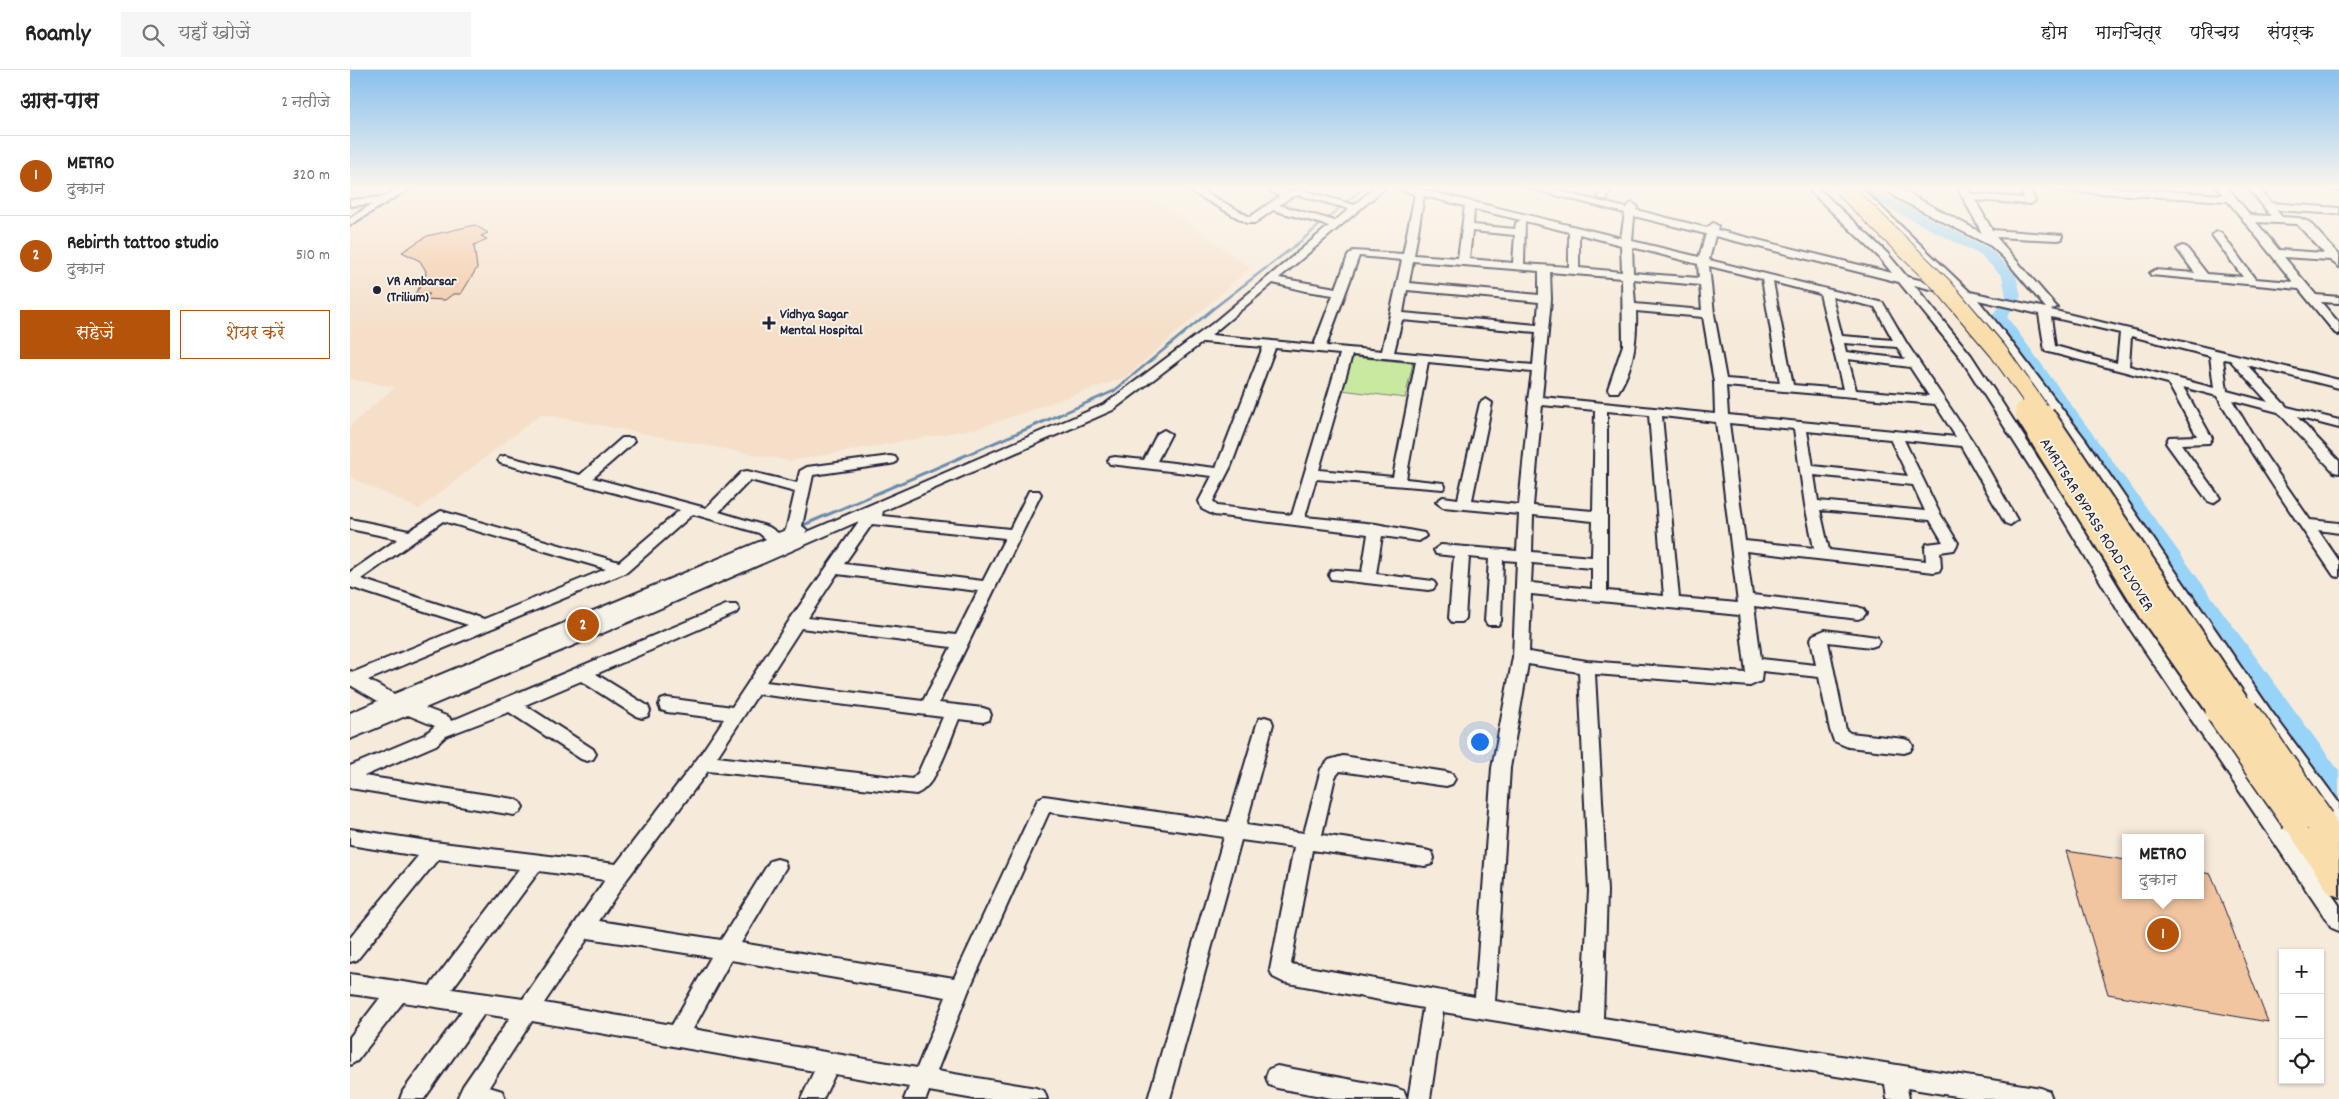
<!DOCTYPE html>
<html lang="hi">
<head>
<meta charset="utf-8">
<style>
  body { margin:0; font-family:Dekko,"Playpen Sans Deva",sans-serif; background:#f6f6f6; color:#222 }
  .controls { position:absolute; right:15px; bottom:15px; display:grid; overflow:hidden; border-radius:0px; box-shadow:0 1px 4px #0004 }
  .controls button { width:45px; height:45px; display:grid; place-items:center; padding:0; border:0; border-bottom:1px solid #e0e0e0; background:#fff; color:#222; font:25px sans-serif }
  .you { position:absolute; left:1129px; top:671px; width:18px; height:18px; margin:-12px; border:4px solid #fff; border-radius:50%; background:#1a73e8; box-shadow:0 0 0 8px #1a73e833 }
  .badge { display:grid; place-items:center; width:32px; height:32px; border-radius:50%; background:#b45309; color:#fff; font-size:16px; font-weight:700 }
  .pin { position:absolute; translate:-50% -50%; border:2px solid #fff; box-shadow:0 1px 5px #0006 }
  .popup { position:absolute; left:1772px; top:764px; width:82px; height:65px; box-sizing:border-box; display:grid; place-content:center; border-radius:0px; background:#fff; filter:drop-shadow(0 1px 4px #0005); font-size:16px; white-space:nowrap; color:#767676 }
  .popup b { font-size:19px; color:#222 }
  .popup::after { content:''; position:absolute; left:50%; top:100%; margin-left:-10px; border:10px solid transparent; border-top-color:#fff }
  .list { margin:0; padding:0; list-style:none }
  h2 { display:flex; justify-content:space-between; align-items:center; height:65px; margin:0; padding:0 20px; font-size:21px }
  h2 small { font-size:16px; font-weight:400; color:#767676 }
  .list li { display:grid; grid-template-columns:32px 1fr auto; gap:15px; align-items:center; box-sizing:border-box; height:80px; padding:0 20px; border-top:1px solid #e0e0e0 }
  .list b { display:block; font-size:19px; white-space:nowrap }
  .list p { margin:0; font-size:16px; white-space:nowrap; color:#767676 }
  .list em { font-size:16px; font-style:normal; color:#767676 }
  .actions { display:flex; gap:10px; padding:15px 20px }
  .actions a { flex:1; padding:11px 0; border:1px solid #b45309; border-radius:0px; text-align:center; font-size:18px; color:#b45309 }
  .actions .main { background:#b45309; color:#fff }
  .icon { flex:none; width:28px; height:28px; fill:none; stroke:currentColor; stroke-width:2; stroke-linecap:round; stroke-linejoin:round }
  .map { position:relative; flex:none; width:1989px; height:1029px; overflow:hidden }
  header { display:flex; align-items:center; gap:30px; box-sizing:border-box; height:70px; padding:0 25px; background:#fff; border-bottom:1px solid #e0e0e0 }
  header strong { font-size:24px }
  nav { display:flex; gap:28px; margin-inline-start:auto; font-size:18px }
  .search { width:350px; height:45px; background:#f6f6f6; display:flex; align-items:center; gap:12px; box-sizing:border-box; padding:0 18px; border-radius:0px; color:#767676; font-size:19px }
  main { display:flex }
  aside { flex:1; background:#fff }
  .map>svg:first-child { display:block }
  .built { fill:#f5dfc9 }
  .green { fill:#c9e9a1; stroke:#76866e }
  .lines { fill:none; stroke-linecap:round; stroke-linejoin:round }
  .stream-far1 { stroke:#698cac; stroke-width:2.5 }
  .stream { stroke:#698cac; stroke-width:3 }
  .river { fill:#98d3f8; fill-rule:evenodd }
  .building { fill:#f2c5a1; stroke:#22223b }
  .minor-casing { stroke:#22223b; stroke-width:4 }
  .highway-casing { stroke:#22223b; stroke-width:4 }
  .minor { fill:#f7f3e8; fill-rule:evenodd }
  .highway { fill:#f9deab; fill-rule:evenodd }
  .highway-bridge-far2-casing { stroke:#22223b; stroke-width:19; stroke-linecap:butt }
  .highway-bridge-far1-casing { stroke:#22223b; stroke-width:26; stroke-linecap:butt }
  .highway-bridge-casing { stroke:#22223b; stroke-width:32; stroke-linecap:butt }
  .highway-bridge-far2 { stroke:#f9deab; stroke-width:17 }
  .highway-bridge-far1 { stroke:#f9deab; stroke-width:22 }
  .highway-bridge { stroke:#f9deab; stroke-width:29 }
  .poi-dot { fill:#22223b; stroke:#f7f3e8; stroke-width:2 }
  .labels { text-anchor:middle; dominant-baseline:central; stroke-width:4; stroke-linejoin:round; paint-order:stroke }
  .far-poi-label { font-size:14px; font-weight:bold; fill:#22223b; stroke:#f7f3e8; text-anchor:start }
  .street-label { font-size:16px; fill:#22223b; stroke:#f7f3e8 }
</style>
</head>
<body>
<header>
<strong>Roamly</strong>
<div class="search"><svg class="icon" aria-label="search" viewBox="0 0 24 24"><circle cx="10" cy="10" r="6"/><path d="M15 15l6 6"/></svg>यहाँ खोजें</div>
<nav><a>होम</a><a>मानचित्र</a><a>परिचय</a><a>संपर्क</a></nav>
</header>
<main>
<aside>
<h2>आस-पास<small>2 नतीजे</small></h2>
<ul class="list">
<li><span class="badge">1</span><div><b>METRO</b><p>दुकान</p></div><em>320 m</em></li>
<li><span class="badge">2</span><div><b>Rebirth tattoo studio</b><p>दुकान</p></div><em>510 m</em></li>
</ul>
<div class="actions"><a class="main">सहेजें</a><a>शेयर करें</a></div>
</aside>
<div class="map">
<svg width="1989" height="1029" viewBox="0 0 1989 1029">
  <rect width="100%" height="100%" fill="#f6eada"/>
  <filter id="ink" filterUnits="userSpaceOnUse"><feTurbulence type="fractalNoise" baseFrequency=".02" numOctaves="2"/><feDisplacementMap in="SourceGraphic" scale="10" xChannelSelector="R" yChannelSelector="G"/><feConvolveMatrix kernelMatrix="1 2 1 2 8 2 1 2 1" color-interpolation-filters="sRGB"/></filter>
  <g filter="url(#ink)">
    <polygon class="built" points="67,117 789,117 900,198 776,307 628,358 439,391 191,344 69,439 0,407 0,356 45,317 0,309 0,155"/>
    <polygon class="green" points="994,286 1063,293 1055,328 984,319"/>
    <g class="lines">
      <polyline class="stream-far1" points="707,346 764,321 864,238 951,171 1014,117"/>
      <polyline class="stream" points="449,457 709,345"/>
      <polygon class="river" points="1514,117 1528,117 1539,127 1640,179 1666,205 1671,226 1657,247 1989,701 1989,730 1981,727 1777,436 1641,247 1656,226 1652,206 1630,185 1529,133"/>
    </g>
    <g class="building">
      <polygon points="125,155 138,163 131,166 137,169 124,175 127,198 111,224 103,224 95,230 74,229 80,224 65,224 75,209 76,201 70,191 52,182 77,166"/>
      <polygon points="1716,781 1776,790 1776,825 1850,825 1850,802 1861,804 1918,952 1758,924"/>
    </g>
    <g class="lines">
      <defs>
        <g id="minor">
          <polygon points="50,117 62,117 0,155 0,148 22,134 0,136 0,130 34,127"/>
          <path d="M833 117H846L900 147 930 126 913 117H927L938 122 949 119 1004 135 1025 117H1036L929 208 986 218 998 186 1003 181 1053 184 1065 124 1044 117H1062L1271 168 1275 143 1175 117H1193L1276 138 1282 133 1287 136 1286 140 1357 158 1363 153 1368 156 1367 160 1542 203 1529 187 1456 117H1467L1537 183 1557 207 1606 219 1499 117H1510L1620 222 1696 238 1654 188 1641 176 1547 128 1534 117H1546L1632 163 1607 117H1617L1621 124 1674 128 1669 117H1679L1685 131 1680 134 1625 130 1642 160 1712 165V169L1708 170 1646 167 1705 235 1707 237 1701 240 1989 310V318L1897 295 1937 337 1989 350V358L1947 347 1989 391V403L1984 402 1928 342 1882 330 1913 382 1960 450 1989 453V463L1968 460 1989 491V507L1984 506C1944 447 1904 389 1867 326L1833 317 1862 368 1859 373 1831 374 1870 428 1863 433 1858 431 1816 373 1819 367 1847 366 1818 313 1695 281 1689 244 1628 230 1650 257 1735 369 1921 641 1989 733V755L1983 753 1909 651 1725 375 1642 261 1613 227 1564 215 1621 285 1721 439 1780 536 1964 797 1989 808V826L1980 822 1989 835V861L1982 858 1770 544 1710 444 1610 287 1549 212 1365 166 1359 190 1533 233 1557 274 1623 372 1667 450 1660 455 1655 453 1611 376 1554 370 1589 442 1608 473 1604 480 1590 482 1591 497 1589 501 1584 502 1396 481 1402 525 1508 537 1513 539 1516 543 1513 547 1508 549 1404 536 1411 589 1466 595 1461 569 1463 565 1475 560 1527 567 1529 571 1527 575 1521 577 1478 572 1496 660 1500 663 1554 669 1560 671 1563 676 1560 681 1554 683 1498 677 1484 671 1480 660 1469 607 1412 601 1411 611 1400 616 1245 604 1257 821 1253 948 1691 1018 1699 1021 1702 1029H1624L1557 1018 1559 1029H1537L1535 1014 1093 942 1080 1029H1058L1073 938 933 912 923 907 920 900 944 777 891 770 820 1029H798L874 767 699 742 618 922 587 1001 686 1018 694 1021 697 1029H624L579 1021 576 1029H554L559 1017 485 1004 473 1029H451L464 1001 182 951 139 1017 152 1021 155 1029H107L113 1016 160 948 134 944 74 1029H50L53 1021 112 941 53 932 7 991 0 995V967L30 928 0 924V904L80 916 169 799 88 789 7 890 0 892V868L68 786 0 775V759L84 772 266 794 348 688 374 649 317 642 311 640 309 635 311 630 317 628 382 637 441 548 509 451 281 551 75 638 99 647 101 651 376 535H386L389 539 386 543 246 604 298 636 300 641 298 646 292 648 286 646 231 611 175 635 243 679 246 684 243 689 237 691 231 689 159 642 96 666 86 675 14 706 164 729 170 732 173 737 170 742 164 745 0 718V696L74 665 85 656 58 645 0 669V643L28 631 0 615V601L4 602 118 555 0 517V502L48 469 0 459V449L59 461 91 441 269 492 330 440 150 393 148 390 150 387 155 386 230 405 272 368H282L284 371 282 374 243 408 356 438 392 402 397 401 447 413 450 401 457 397 540 386 545 387 547 390 545 393 540 394 463 405 452 456 457 460 455 463 755 334 862 254 979 156 923 140 905 153H897ZM949 125 996 138 999 139 985 151 929 135 941 127ZM1074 126 1115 136 1108 188 1064 185ZM1124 139 1171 150 1166 153 1165 159 1123 155ZM1284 146 1356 164 1349 187 1282 171ZM1175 151 1219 162V197L1174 194ZM1122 161 1165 165 1163 193 1119 189ZM1229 164 1271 175 1272 202 1229 198ZM1282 177 1348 194 1349 208 1283 203ZM1009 186 1052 190 1032 281 976 276ZM1063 191 1189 201V225L1059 213ZM1359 196 1412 209 1430 313 1376 309 1364 244ZM1200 202 1272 208 1273 275 1258 319 1260 322H1268C1284 298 1287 269 1286 241L1353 247 1364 312 1365 344 1192 327 1201 229ZM1283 209 1350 215 1352 240 1285 234ZM1423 212 1470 224 1493 319 1443 315ZM923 213 956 221 983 225 964 275 861 265ZM1057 220 1189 232 1187 255 1053 243ZM1482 227 1525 237 1543 270 1492 266ZM1701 247 1770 263 1767 293 1705 276ZM1052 250 1186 262 1183 295 1044 282ZM1781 266 1860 286 1864 318 1779 296ZM853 272 913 277 866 398 807 391 821 364 814 360 807 364 794 390 765 387 760 388 758 391 760 394 862 406 849 431 852 439 864 445 1018 464 1012 502 986 500 981 501 979 505 981 509 1078 520 1083 519 1086 515 1083 511 1026 504 1032 466 1069 471 1076 466 1074 463 1026 454 955 447 966 409 1093 419 1095 416 1093 413 1056 409 1078 292 1182 302 1178 330 1179 332 1169 435 1122 430 1142 333 1136 329 1130 333 1108 429 1093 427 1086 432 1093 437 1169 444 1167 481 1091 475 1084 480 1086 484 1104 486 1099 548 1102 552H1112L1115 548 1119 487 1139 489 1135 551 1138 555H1148L1151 551 1153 490 1167 491 1163 587 1142 698 1125 927 941 894 962 780 1075 796 1082 794 1084 788 1082 782 1075 780 972 765 985 707 990 701 1096 716 1102 714 1105 709 1102 704 1096 702 993 686 979 690 971 699 954 763 896 755 923 654 921 649 915 647 909 649 907 654 878 752 694 726 688 729 604 908 391 873 436 797 434 791 427 789 420 791 371 870 249 851 277 809 358 701 566 724C587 717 600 669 609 649L633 652 639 650 641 645 639 640 633 638 589 633 691 424 689 421H679L660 459 532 446 533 441 763 340ZM1494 273 1547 277 1555 289 1496 282ZM925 278 990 284 942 445 867 436 863 431 881 396ZM1002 285 1066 291 1043 407 969 400ZM1498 289 1560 297 1579 326 1506 320ZM1873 289 1880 290 1918 332 1877 321ZM1376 316 1585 334 1606 367 1378 345ZM1192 335 1245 340 1243 441 1183 436ZM1257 341 1299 345 1314 526 1257 521ZM1312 346 1366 352 1388 533 1329 528ZM1379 353 1444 359 1455 435 1464 478 1395 471ZM1457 361 1540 369 1558 406 1463 396ZM1464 405 1563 415 1575 441 1468 431ZM400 410 445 422 436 460 428 463 419 457 369 442ZM1470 440 1580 450 1593 472 1577 474 1575 478 1576 491 1479 480ZM343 444 409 463 416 469 44 624 18 610 277 502ZM1183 445 1243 451 1242 487 1182 482ZM93 451 256 499 134 549 11 509ZM522 454 655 468 633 511 494 494ZM1182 493 1242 498V519L1181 513ZM487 504 628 521 606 565 458 548ZM1181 524 1389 545 1396 603 1237 591 1179 582ZM451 558 601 577 573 631 416 612ZM1178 594 1229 602 1239 821 1232 945 1145 931 1160 698ZM408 624 593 647 568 703 562 709 367 687ZM189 801 255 810 173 929 102 919ZM238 868 361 887 322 955 194 933ZM381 890 596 927 567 998 343 959Z"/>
          <polygon points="1251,117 1261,117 1257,130 1248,128"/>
          <path d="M1694 117H1753L1873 125 1867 117H1877L1900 145 1921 146 1898 117H1908L1921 133 1989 138V144L1926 140 1932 147 1949 148 1959 152 1989 185V197L1980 190 1934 187 1966 225 1989 227V233L1971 232 1989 253V265L1985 263 1949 219 1801 205 1800 203 1805 200 1845 203 1827 179 1832 176 1836 177 1857 204 1893 207 1862 165 1867 162 1871 163 1905 209 1943 212 1878 131 1699 120ZM1906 152 1947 154 1974 183 1929 180Z"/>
          <polygon points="1969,117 1989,117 1989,121"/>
          <polygon points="927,996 1046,1018 1054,1021 1057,1029 988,1029 927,1018 919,1015 916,1007 919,999"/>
        </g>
        <path id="highway" d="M1946 738 1956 742 1959 746 1960 743C1973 738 1983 742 1988 755 1989 764 1989 814 1989 827L1979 823 1936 758 1932 750 1936 742Z"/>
      </defs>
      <use href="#minor" class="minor-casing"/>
      <use href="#highway" class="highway-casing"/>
      <use href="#minor" class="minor"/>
      <use href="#highway" class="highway"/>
      <defs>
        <g id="highway-bridge-far2">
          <polyline points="1492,117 1593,216 1648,281 1694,346"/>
          <polyline points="1674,340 1678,346"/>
        </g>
        <g id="highway-bridge-far1">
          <polyline points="1677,345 1800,542 1871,643"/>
          <polyline points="1693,345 1894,643"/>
        </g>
        <g id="highway-bridge">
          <polyline points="1870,641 1946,750"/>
          <polyline points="1894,641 1970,751"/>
        </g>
      </defs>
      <use href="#highway-bridge-far2" class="highway-bridge-far2-casing"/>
      <use href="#highway-bridge-far1" class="highway-bridge-far1-casing"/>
      <use href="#highway-bridge" class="highway-bridge-casing"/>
      <use href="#highway-bridge-far2" class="highway-bridge-far2"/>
      <use href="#highway-bridge-far1" class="highway-bridge-far1"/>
      <use href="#highway-bridge" class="highway-bridge"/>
    </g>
  </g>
  <linearGradient id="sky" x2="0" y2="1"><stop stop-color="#88c0ee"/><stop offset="0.45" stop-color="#fbf6ee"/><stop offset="1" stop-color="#fbf6ee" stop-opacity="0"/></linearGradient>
  <rect width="1989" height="261" fill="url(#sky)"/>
  <g class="poi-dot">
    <circle cx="27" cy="220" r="5"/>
    <path d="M416.5 245.5h5v5h5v5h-5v5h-5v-5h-5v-5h5z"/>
  </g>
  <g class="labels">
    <g class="far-poi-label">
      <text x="37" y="212">VR Ambarsar<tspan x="37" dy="16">(Trilium)</tspan></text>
      <text x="430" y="245">Vidhya Sagar<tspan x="430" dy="16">Mental Hospital</tspan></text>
    </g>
    <g class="street-label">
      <text transform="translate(1746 455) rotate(58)">AMRITSAR BYPASS ROAD FLYOVER</text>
    </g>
  </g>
</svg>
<div class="controls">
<button>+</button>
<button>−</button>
<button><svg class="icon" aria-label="locate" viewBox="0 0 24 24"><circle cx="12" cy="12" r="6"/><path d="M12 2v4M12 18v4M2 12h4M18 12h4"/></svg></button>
</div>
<div class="you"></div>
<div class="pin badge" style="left:1813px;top:864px">1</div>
<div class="popup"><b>METRO</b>दुकान</div>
<div class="pin badge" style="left:233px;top:555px">2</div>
</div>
</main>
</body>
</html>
